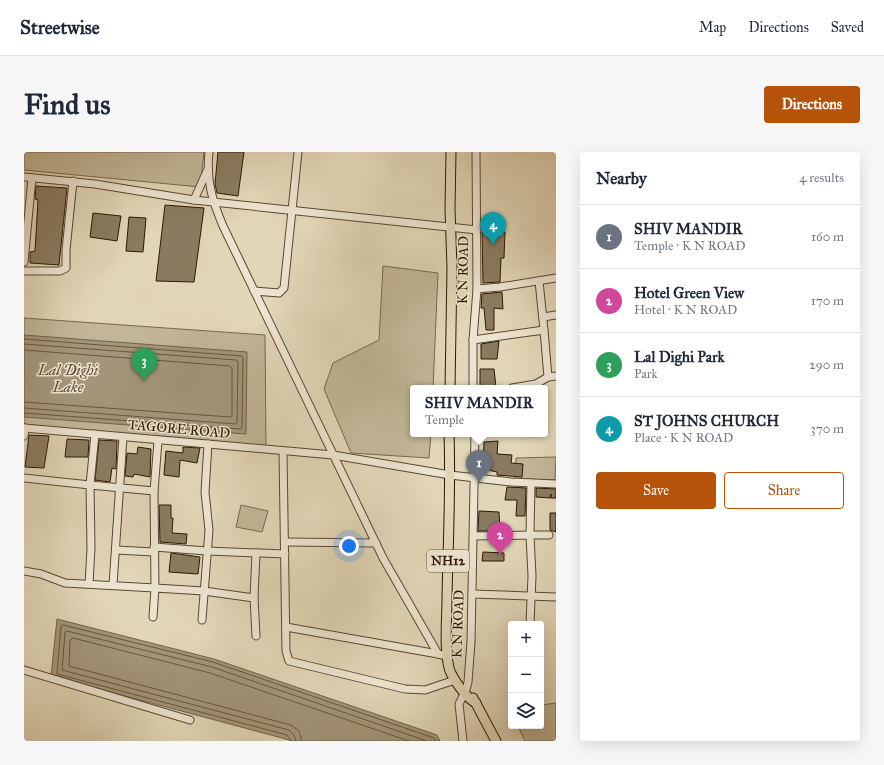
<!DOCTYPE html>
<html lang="en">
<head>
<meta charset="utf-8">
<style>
  body { margin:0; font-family:"IM FELL Great Primer",serif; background:#f6f6f7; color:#1f2937 }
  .controls { position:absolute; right:12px; bottom:12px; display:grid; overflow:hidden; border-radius:4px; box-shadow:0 4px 16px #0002 }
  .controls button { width:36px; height:36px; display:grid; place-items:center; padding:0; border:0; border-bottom:1px solid #e0e1e3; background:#fff; color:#1f2937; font:20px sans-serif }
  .you { position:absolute; left:325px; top:394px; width:14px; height:14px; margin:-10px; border:3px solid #fff; border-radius:50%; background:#1a73e8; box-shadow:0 0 0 6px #1a73e833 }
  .badge { display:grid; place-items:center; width:26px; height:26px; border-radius:50%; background:#b45309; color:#fff; font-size:13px; font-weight:700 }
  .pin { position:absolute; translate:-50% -33px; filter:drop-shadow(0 1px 2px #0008) }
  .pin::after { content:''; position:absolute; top:21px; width:14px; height:12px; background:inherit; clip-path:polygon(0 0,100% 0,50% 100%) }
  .popup { position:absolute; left:386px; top:233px; width:138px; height:52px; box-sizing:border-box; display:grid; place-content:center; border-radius:4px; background:#fff; filter:drop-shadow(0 1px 3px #0005); font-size:13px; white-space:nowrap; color:#747a83 }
  .popup b { font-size:15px; color:#1f2937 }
  .popup::after { content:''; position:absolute; left:50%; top:100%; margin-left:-8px; border:8px solid transparent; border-top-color:#fff }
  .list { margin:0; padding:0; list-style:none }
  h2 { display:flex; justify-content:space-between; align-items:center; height:52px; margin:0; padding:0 16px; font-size:17px }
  h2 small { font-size:13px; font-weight:400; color:#747a83 }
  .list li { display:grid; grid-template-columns:26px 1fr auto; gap:12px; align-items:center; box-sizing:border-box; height:64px; padding:0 16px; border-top:1px solid #e0e1e3 }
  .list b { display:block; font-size:15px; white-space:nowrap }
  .list p { margin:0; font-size:13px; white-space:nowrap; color:#747a83 }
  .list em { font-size:13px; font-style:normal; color:#747a83 }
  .actions { display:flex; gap:8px; padding:12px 16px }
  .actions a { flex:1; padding:9px 0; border:1px solid #b45309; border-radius:4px; text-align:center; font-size:14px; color:#b45309 }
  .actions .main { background:#b45309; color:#fff }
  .icon { flex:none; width:22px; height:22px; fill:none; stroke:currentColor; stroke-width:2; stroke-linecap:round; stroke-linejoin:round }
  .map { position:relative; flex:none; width:532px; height:589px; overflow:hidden; border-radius:4px }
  header { display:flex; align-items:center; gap:24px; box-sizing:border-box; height:56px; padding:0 20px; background:#fff; border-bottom:1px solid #e0e1e3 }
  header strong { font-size:19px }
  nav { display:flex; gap:22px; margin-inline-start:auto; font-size:14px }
  .intro { display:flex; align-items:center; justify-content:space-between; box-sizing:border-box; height:96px; padding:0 24px }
  h1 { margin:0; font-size:28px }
  .button { padding:10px 18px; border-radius:4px; background:#b45309; color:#fff; font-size:14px; font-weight:700 }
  main { display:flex; gap:24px; padding:0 24px }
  aside { flex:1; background:#fff; border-radius:4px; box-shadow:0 4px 16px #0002 }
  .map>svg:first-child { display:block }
  .green { fill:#c2b698; stroke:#77674d }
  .water { fill:#a39579; stroke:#736349 }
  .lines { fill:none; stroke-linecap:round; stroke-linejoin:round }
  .shore { stroke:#68563e; stroke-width:1 }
  .building { fill:#8a7b60; stroke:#2c1802 }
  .minor-casing { stroke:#59482f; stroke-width:9 }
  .major-casing { stroke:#2c1802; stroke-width:11 }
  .minor { stroke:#ece4d0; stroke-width:7 }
  .major { stroke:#e1d6b7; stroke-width:9 }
  .labels { text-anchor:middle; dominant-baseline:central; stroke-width:3; stroke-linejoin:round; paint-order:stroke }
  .shield { fill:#ece4d0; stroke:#665540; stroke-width:1 }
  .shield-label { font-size:13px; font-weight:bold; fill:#2c1802 }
  .street-label { font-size:14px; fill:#2c1802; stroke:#ece4d0 }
  .water-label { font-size:15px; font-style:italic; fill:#5c4a32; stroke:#ece4d0 }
</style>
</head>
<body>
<header>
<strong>Streetwise</strong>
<nav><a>Map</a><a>Directions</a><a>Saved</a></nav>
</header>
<div class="intro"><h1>Find us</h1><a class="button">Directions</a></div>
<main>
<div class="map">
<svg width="532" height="589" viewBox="0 0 532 589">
  <rect width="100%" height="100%" fill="#e1d6b7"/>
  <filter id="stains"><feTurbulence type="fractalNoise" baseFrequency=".005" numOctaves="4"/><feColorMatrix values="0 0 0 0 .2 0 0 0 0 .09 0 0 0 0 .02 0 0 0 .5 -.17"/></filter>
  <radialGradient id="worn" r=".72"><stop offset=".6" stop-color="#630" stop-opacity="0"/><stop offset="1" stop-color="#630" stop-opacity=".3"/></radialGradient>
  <g class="green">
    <polygon points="0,0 180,0 176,35 0,18"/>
    <polygon points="359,114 414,121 409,236 389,236 389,282 407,282 405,306 327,301 300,237 309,211 355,188"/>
    <polygon points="0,166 241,183 242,294 235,294 235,292 233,294 0,274"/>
    <polygon points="532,305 531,328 491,327 492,306"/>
    <polygon points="217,353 244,359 238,380 212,375"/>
    <polygon points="532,551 532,589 501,589 494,574 517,574 517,553"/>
  </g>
  <g class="water">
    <polygon points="0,183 223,200 222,282 0,265"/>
    <polygon points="33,467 190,507 413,583 416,589 269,589 27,524"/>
  </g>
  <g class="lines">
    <g class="shore">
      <polyline points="0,187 218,204 219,206 218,275 217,277 0,261"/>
      <polyline points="0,192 212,208 214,210 213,270 212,272 0,256"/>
      <polyline points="0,198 206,214 208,216 208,264 206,265 0,250"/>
      <polyline points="267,589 263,583 33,522 37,474 39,473 189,510 410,586 412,589"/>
      <polyline points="272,589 270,583 265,578 38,518 41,480 43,479 188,515 403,589"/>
      <polyline points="278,589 275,579 267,573 45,514 46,488 49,486 186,521 385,589"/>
    </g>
  </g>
  <g class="building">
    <polygon points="194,0 220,0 214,44 193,41 191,32"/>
    <polygon points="12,34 43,36 35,113 6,111 6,100 11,99 14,48 11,47"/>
    <polygon points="141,53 180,56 170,130 132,129"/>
    <polygon points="69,61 97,64 93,89 66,85"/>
    <polygon points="105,65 122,66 119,100 102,99"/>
    <polygon points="458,79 481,80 480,106 477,106 476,130 459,131"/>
    <polygon points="478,140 479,157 470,156 470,178 462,178 460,156 457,156 458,142"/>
    <polygon points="475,189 473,207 457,207 457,192"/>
    <polygon points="456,217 470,217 472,235 456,236"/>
    <polygon points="5,283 25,284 20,316 1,315"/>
    <polygon points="43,287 65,288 64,305 41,305"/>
    <polygon points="75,288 93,289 92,317 88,316 86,330 71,328"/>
    <polygon points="474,289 473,302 488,303 487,311 499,312 498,325 473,323 473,320 459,317 460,290"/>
    <polygon points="114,295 127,297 126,325 110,322 109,325 101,324 103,301 113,302"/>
    <polygon points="159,295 176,296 173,311 156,308 155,325 140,323 142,299 159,301"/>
    <polygon points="483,335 502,336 501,364 492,364 493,348 481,348"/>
    <polygon points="512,336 532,337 532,346 527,346 527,342 526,346 512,345"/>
    <polygon points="135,353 147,353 147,366 149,366 148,381 163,382 162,392 136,390"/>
    <polygon points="455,359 475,360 476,379 454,379"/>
    <polygon points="526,361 532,361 532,380 526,378"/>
    <polygon points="459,400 480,401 480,409 458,409"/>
    <polygon points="147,401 176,405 174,422 145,420"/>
  </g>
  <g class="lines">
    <defs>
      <g id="minor">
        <path d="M185 0C182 28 188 48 199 74L359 406 414 502 423 504"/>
        <polyline points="0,25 71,32 170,48 453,78"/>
        <polyline points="170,48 183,19"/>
        <polyline points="0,110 8,26"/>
        <polyline points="0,119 36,119 42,116 42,98 49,29"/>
        <polyline points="515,129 520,178"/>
        <polyline points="453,137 476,135 532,126"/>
        <polyline points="230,139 255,141 260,136 274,0"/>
        <polyline points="519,165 532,163"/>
        <polyline points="449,188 520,178 524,225 532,224"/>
        <polyline points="449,236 449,188 453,137 452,0"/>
        <polyline points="488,236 512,232 524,225"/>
        <polyline points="0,276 309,303 426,323 487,330 532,332"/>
        <polyline points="71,282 66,333 130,339"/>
        <polyline points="0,284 1,276"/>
        <polyline points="259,299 262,499 265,509 381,537 401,538 431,528"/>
        <polyline points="0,326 66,333 67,396 65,432"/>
        <polyline points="507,331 506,383 525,383"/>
        <polyline points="450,384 506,383 508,424 506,472"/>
        <polyline points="261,390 352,391"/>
        <polyline points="130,395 183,399 261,402"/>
        <polyline points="92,398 130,400"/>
        <polyline points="0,419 17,422 41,431 131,436 130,339 134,289"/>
        <polyline points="89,433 99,285"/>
        <polyline points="448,442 532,445"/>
        <polyline points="129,465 131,436 180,439 230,446"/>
        <polyline points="178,468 185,378 181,340 184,292"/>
        <polyline points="262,475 414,502"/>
        <polyline points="232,484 230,446 232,401"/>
        <polyline points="0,518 166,568"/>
        <polyline points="439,589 435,552 442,538 444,530 447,490 451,282"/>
      </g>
      <g id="major">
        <polyline points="426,236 428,116 426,57 427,0"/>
        <path d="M425 282C427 337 424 391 423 446 423 468 420 494 425 516 428 526 442 546 452 551"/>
        <polyline points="449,546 472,589"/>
      </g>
    </defs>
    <use href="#minor" class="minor-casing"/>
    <use href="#major" class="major-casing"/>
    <use href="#minor" class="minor"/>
    <use href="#major" class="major"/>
  </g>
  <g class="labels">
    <rect class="shield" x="403" y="398" width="42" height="22" rx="3"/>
    <g class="shield-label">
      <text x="424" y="409">NH12</text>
    </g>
    <g class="street-label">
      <text transform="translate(439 118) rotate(-89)">K N ROAD</text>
      <text transform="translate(155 277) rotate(5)">TAGORE ROAD</text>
      <text transform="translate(434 472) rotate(-88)">K N ROAD</text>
    </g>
    <g class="water-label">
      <text x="44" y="218">Lal Dighi<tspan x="44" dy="17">Lake</tspan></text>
    </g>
  </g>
  <rect width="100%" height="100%" filter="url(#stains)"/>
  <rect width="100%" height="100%" fill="url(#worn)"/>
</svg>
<div class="controls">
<button>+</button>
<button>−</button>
<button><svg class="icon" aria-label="layers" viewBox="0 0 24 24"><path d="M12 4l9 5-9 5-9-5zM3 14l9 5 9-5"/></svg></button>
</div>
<div class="you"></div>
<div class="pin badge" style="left:455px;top:331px;background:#6b7280">1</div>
<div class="popup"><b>SHIV MANDIR</b>Temple</div>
<div class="pin badge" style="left:476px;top:403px;background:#d1479c">2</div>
<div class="pin badge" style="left:120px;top:229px;background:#2e9e5b">3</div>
<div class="pin badge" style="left:469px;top:93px;background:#0f9aa8">4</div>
</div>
<aside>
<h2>Nearby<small>4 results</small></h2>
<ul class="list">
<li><span class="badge" style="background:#6b7280">1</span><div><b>SHIV MANDIR</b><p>Temple · K N ROAD</p></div><em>160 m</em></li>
<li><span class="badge" style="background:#d1479c">2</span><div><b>Hotel Green View</b><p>Hotel · K N ROAD</p></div><em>170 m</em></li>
<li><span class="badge" style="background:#2e9e5b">3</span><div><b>Lal Dighi Park</b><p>Park</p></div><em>290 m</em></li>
<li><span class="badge" style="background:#0f9aa8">4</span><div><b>ST JOHNS CHURCH</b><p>Place · K N ROAD</p></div><em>370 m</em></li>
</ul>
<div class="actions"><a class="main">Save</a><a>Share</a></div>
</aside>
</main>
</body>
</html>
